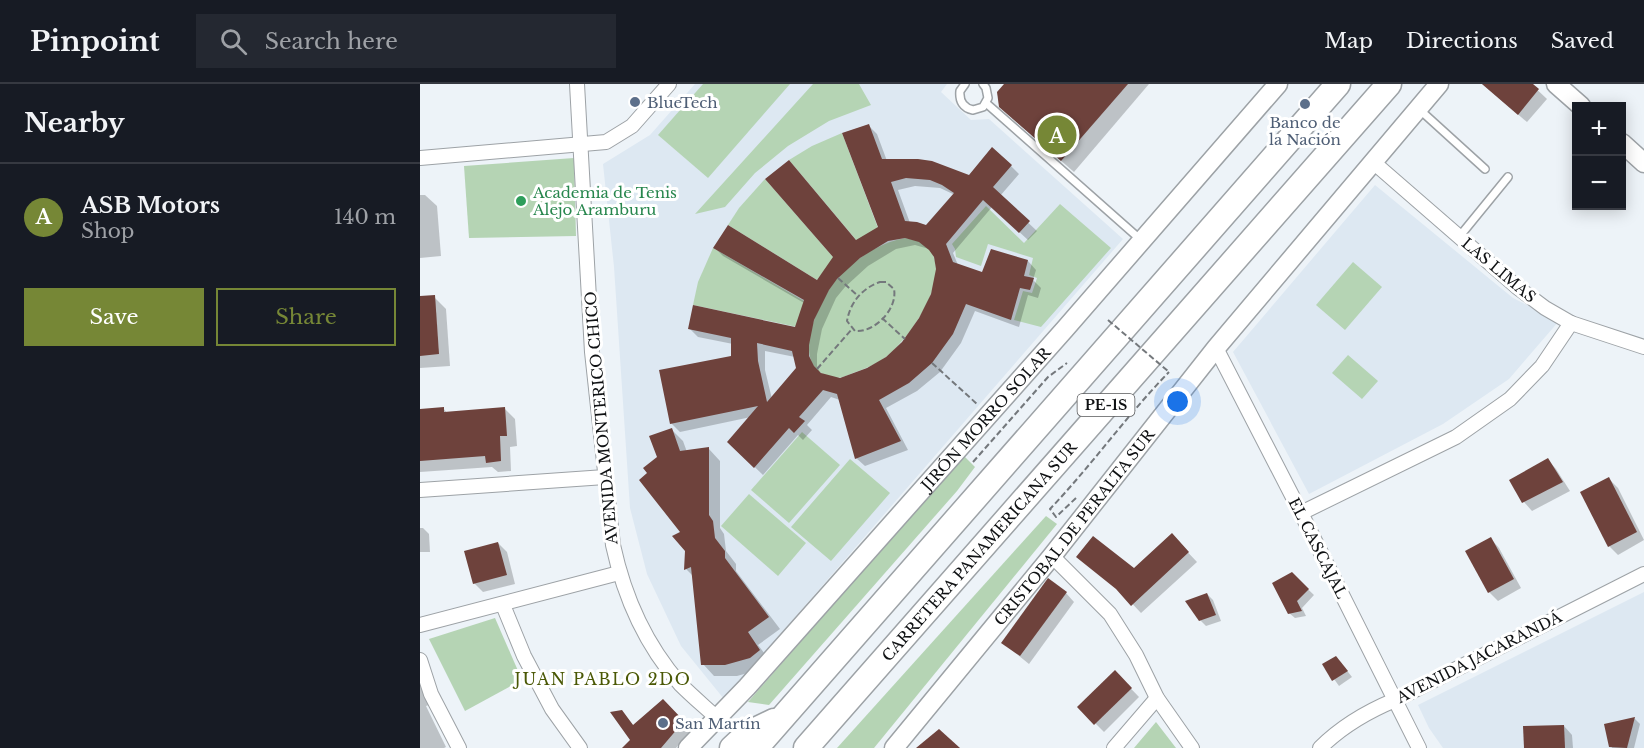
<!DOCTYPE html>
<html lang="en">
<head>
<meta charset="utf-8">
<style>
  body { margin:0; font-family:"Libre Baskerville",serif; background:#242831; color:#f1f3f6 }
  .controls { position:absolute; right:18px; top:18px; display:grid; overflow:hidden; border-radius:0px; box-shadow:0 3px 15px #0003 }
  .controls button { width:54px; height:54px; display:grid; place-items:center; padding:0; border:0; border-bottom:2px solid #363941; background:#171b24; color:#f1f3f6; font:30px sans-serif }
  .you { position:absolute; left:758px; top:318px; width:21px; height:21px; margin:-15px; border:4px solid #fff; border-radius:50%; background:#1a73e8; box-shadow:0 0 0 9px #1a73e833 }
  .badge { display:grid; place-items:center; width:39px; height:39px; border-radius:50%; background:#768736; color:#fff; font-size:20px; font-weight:700 }
  .pin { position:absolute; translate:-50% -50%; border:3px solid #fff; box-shadow:0 2px 6px #0006 }
  .list { margin:0; padding:0; list-style:none }
  h2 { display:flex; justify-content:space-between; align-items:center; height:78px; margin:0; padding:0 24px; font-size:26px }
  h2 small { font-size:20px; font-weight:400; color:#9ea1a6 }
  .list li { display:grid; grid-template-columns:39px 1fr auto; gap:18px; align-items:center; box-sizing:border-box; height:108px; padding:0 24px; border-top:2px solid #363941 }
  .list b { display:block; font-size:22px; white-space:nowrap }
  .list p { margin:0; font-size:20px; white-space:nowrap; color:#9ea1a6 }
  .list em { font-size:20px; font-style:normal; color:#9ea1a6 }
  .actions { display:flex; gap:12px; padding:18px 24px }
  .actions a { flex:1; padding:14px 0; border:2px solid #768736; border-radius:0px; text-align:center; font-size:21px; color:#768736 }
  .actions .main { background:#768736; color:#fff }
  .icon { flex:none; width:33px; height:33px; fill:none; stroke:currentColor; stroke-width:2; stroke-linecap:round; stroke-linejoin:round }
  .map { position:relative; flex:none; width:1224px; height:664px; overflow:hidden }
  header { display:flex; align-items:center; gap:36px; box-sizing:border-box; height:84px; padding:0 30px; background:#171b24; border-bottom:2px solid #363941 }
  header strong { font-size:28px }
  nav { display:flex; gap:33px; margin-inline-start:auto; font-size:21px }
  .search { width:420px; height:54px; background:#242831; display:flex; align-items:center; gap:15px; box-sizing:border-box; padding:0 21px; border-radius:0px; color:#9ea1a6; font-size:22px }
  main { display:flex }
  aside { flex:1; background:#171b24 }
  .map>svg:first-child { display:block }
  .built { fill:#dde8f2 }
  .green { fill:#b5d4b4 }
  .shadow { fill:#0003; fill-rule:evenodd }
  .building { fill:#6e423c; fill-rule:evenodd }
  .lines { fill:none; stroke-linecap:round; stroke-linejoin:round }
  .lane-casing { stroke:#9da2a6; stroke-width:10 }
  .street-casing { stroke:#9da2a6; stroke-width:16 }
  .secondary-casing { stroke:#9da2a6; stroke-width:21 }
  .highway-casing { stroke:#9da2a6; stroke-width:27 }
  .path { stroke:#74787c; stroke-width:2; stroke-dasharray:6 3; stroke-linecap:butt }
  .lane { stroke:#fff; stroke-width:7 }
  .street { stroke:#fff; stroke-width:14 }
  .secondary { stroke:#fff; stroke-width:18 }
  .highway { stroke:#fff; stroke-width:24 }
  .path-bridge { stroke:#74787c; stroke-width:2; stroke-dasharray:6 3; stroke-linecap:butt }
  .service-dot { fill:#5c6f8a; stroke:#fff; stroke-width:2 }
  .leisure-dot { fill:#2e9e5b; stroke:#fff; stroke-width:2 }
  .labels { text-anchor:middle; dominant-baseline:central; stroke-width:6; stroke-linejoin:round; paint-order:stroke }
  .shield { fill:#fff; stroke:#57585a; stroke-width:1.5 }
  .shield-label { font-size:14px; font-weight:bold; fill:#0f1113 }
  .service-label { font-size:15px; fill:#4e5e75; stroke:#fff; text-anchor:start }
  .leisure-label { font-size:15px; fill:#27864d; stroke:#fff; text-anchor:start }
  .street-label { font-size:15px; fill:#0f1113; stroke:#fff }
  .neighbourhood-label { font-size:16px; letter-spacing:1.5px; fill:#4a5805; stroke:#fff }
</style>
</head>
<body>
<header>
<strong>Pinpoint</strong>
<div class="search"><svg class="icon" aria-label="search" viewBox="0 0 24 24"><circle cx="10" cy="10" r="6"/><path d="M15 15l6 6"/></svg>Search here</div>
<nav><a>Map</a><a>Directions</a><a>Saved</a></nav>
</header>
<main>
<aside>
<h2>Nearby<small></small></h2>
<ul class="list">
<li><span class="badge">A</span><div><b>ASB Motors</b><p>Shop</p></div><em>140 m</em></li>
</ul>
<div class="actions"><a class="main">Save</a><a>Share</a></div>
</aside>
<div class="map">
<svg width="1224" height="664" viewBox="0 0 1224 664">
  <rect width="100%" height="100%" fill="#edf3f8"/>
  <g class="built">
    <polygon points="275,0 527,0 521,8 551,36 569,35 703,155 304,615 261,562 227,490 210,424 194,183 183,80 230,51"/>
    <polygon points="955,101 1093,214 1139,237 1089,295 1023,340 889,410 813,268"/>
    <polygon points="1224,508 1224,664 1023,664 1009,644 998,621"/>
  </g>
  <g class="green">
    <polygon points="283,0 370,0 288,94 238,51"/>
    <polygon points="393,0 439,0 451,21 409,37 368,62 335,89 305,123 275,130"/>
    <polygon points="422,49 458,144 437,157 369,76 392,62"/>
    <polygon points="154,74 156,152 49,154 44,82"/>
    <polygon points="345,95 414,174 397,196 308,141 319,124"/>
    <polygon points="640,120 691,164 621,243 594,236 603,207 612,209 617,194 609,191 613,174 568,160 561,182 536,173 535,165 532,160 566,122 604,159"/>
    <path d="M485 154C490 155 495 156 499 157 543 180 491 254 466 273 456 280 445 285 433 289 428 291 422 294 416 294 366 287 397 219 416 196 434 175 459 159 485 154Z"/>
    <polygon points="293,164 384,217 377,243 273,221 278,198"/>
    <polygon points="933,178 962,203 925,246 896,221"/>
    <polygon points="928,271 958,297 942,315 912,289"/>
    <polygon points="382,348 420,381 369,439 331,406"/>
    <polygon points="543,371 555,383 537,407 349,621 328,618"/>
    <polygon points="430,375 470,409 411,477 371,443"/>
    <polygon points="329,410 386,459 358,492 301,442"/>
    <polygon points="626,432 637,440 454,664 417,664"/>
    <polygon points="75,534 102,596 45,627 9,555"/>
    <polygon points="736,638 756,664 714,664"/>
  </g>
  <g class="shadow">
    <polygon points="586,0 729,0 654,88 592,34"/>
    <polygon points="1062,0 1111,0 1127,15 1107,38"/>
    <path d="M448 41 457 50 467 77 549 92 572 65 591 82 599 90 580 112 617 147 608 156 572 123 533 169 538 181 563 189 608 177 616 186 613 196 621 204 618 214 608 211 599 243 555 227 541 259 520 288 497 307 466 324 488 366 445 382 436 374 420 316 411 313 387 341 392 346 383 356 378 351 343 391 317 366 331 333 260 348 251 339 313 273V260L278 253 269 244 376 245 384 219 303 172 295 164 398 198 436 157 459 144ZM495 102 520 104 535 111 507 143 490 139 478 106ZM495 161 509 165 515 172 518 185 512 211 501 235 483 259 467 274 448 286 420 296 401 291 397 282V270L402 245 416 214 425 203 448 182 476 165ZM345 267 375 273 377 284 352 315 345 286Z"/>
    <polygon points="0,111 5,111 17,122 21,172 0,174"/>
    <polygon points="14,213 26,225 30,282 0,284 0,214"/>
    <polygon points="23,324 28,330 84,324 95,335 97,362 90,363 91,387 78,388 72,383 0,388 0,326"/>
    <polygon points="251,345 263,357 267,368 289,365 300,377 300,444 304,450 306,467 316,480 316,487 360,545 338,561 351,578 342,585 317,592 294,592 283,580 274,493 266,485 266,467 263,449 229,389 239,373"/>
    <polygon points="1128,376 1136,385 1150,407 1112,427 1104,418"/>
    <polygon points="1189,395 1198,404 1224,456 1198,471 1189,462"/>
    <polygon points="0,444 3,444 9,450 10,468 0,468"/>
    <polygon points="1071,455 1079,464 1101,504 1078,517 1069,508"/>
    <polygon points="78,459 87,468 95,500 63,508 54,499"/>
    <polygon points="760,460 777,478 721,529 704,511 658,473 714,486"/>
    <polygon points="872,490 894,511 882,524 886,532 875,534 869,529"/>
    <polygon points="646,509 654,518 609,580 583,559"/>
    <polygon points="787,510 793,516 801,537 786,542 780,536"/>
    <polygon points="921,579 932,593 919,602 904,581"/>
    <polygon points="695,588 719,613 684,648 659,623"/>
    <polygon points="0,597 9,621 6,622 26,663 24,664 0,664"/>
    <polygon points="243,617 271,646 256,664 204,664 212,656 202,628 214,642"/>
    <polygon points="1215,635 1220,640 1214,664 1192,664 1186,641"/>
    <polygon points="1144,642 1152,651 1153,664 1105,664"/>
  </g>
  <g class="building">
    <polygon points="584,0 708,0 641,77 579,23 577,8"/>
    <polygon points="1062,0 1113,0 1119,5 1098,31"/>
    <path d="M449 40 462 75H498L512 77 549 91 572 63 592 81 573 103 610 137 599 149 563 116 526 160 533 178 562 188 571 165 608 176 604 192 614 194 610 206 600 204 591 236 546 220 533 250 512 279 489 299 459 316 481 357 435 375 417 310 403 306 379 333 385 337 374 349 369 344 334 384 307 358 338 322 250 340 239 286 311 272V254L268 245 273 221 375 243 384 216 293 164 308 141 397 196 413 173 345 95 369 76 436 156 458 143 422 49ZM486 94 510 96 522 101 534 109 506 141 497 138 485 137 471 98ZM485 154 499 158 509 166 514 173 516 185 511 210 499 234 482 258 466 273 447 284 420 294 401 289 394 282 389 272V261L394 236 409 206 417 195 440 174 468 157ZM337 259 372 267 376 284 347 318 338 277Z"/>
    <polygon points="15,211 19,270 0,272 0,212"/>
    <polygon points="24,323 24,328 85,323 87,352 80,352 81,377 66,379 65,372 0,377 0,325"/>
    <polygon points="252,344 260,367 289,363 289,431 293,437 295,454 305,467 305,474 349,533 328,548 340,566 330,574 305,581 281,581 271,483 264,486 265,467 252,452 260,448 219,396 227,389 223,384 237,373 229,352"/>
    <polygon points="1128,374 1143,398 1102,419 1089,396"/>
    <polygon points="1189,393 1217,448 1188,463 1160,408"/>
    <polygon points="752,449 769,468 711,522 696,505 656,473 673,452 714,484"/>
    <polygon points="1071,453 1094,495 1068,509 1045,467"/>
    <polygon points="78,458 87,491 53,500 44,467"/>
    <polygon points="872,488 889,505 877,517 882,527 868,530 852,499"/>
    <polygon points="628,494 647,508 600,572 581,559"/>
    <polygon points="787,509 796,531 779,537 765,517"/>
    <polygon points="916,572 928,587 912,597 902,580"/>
    <polygon points="695,586 712,604 674,641 657,623"/>
    <polygon points="243,615 264,637 241,664 202,664 210,656 190,628 202,626 213,641"/>
    <polygon points="1215,633 1207,664 1189,663 1184,640"/>
    <polygon points="1144,641 1145,664 1104,664 1103,642"/>
    <polygon points="519,645 540,664 496,664"/>
  </g>
  <g class="lines">
    <defs>
      <g id="lane">
        <path d="M545 0 540 7C539 17 543 24 553 26L563 23 568 14 566 4 563 0"/>
        <polyline points="566,19 721,156"/>
        <polyline points="1000,26 1065,85"/>
        <polyline points="1039,153 1088,93"/>
      </g>
      <g id="street">
        <path d="M157 0 172 268 193 461C204 512 225 560 260 600 272 612 285 623 297 634"/>
        <polyline points="0,74 186,58 212,42 249,0"/>
        <polyline points="952,77 1097,203 1125,224 1151,239 1224,263"/>
        <polyline points="796,264 881,429 999,664"/>
        <polyline points="0,406 185,393"/>
        <polyline points="881,429 1036,353 1090,315 1122,282 1151,239"/>
        <polyline points="632,472 690,530 716,571 737,614 772,664"/>
        <polyline points="83,521 104,572 132,625 160,664"/>
        <polyline points="0,541 199,489"/>
        <polyline points="0,576 11,610 39,664"/>
        <polyline points="694,664 737,614"/>
        <path d="M900 664C922 642 946 628 975 616L1224 490"/>
      </g>
      <g id="secondary">
        <polyline points="1136,0 1161,22"/>
        <polyline points="1202,59 1224,79"/>
        <path id="s1" d="M268 664 327 603 645 245 858 0"/>
        <path id="s2" d="M474 664 632 472 796 264 1019 0"/>
      </g>
      <g id="highway">
        <polyline points="312,664 327,650 354,637"/>
        <polyline points="336,664 918,0"/>
        <path id="s3" d="M386 664 969 0"/>
      </g>
    </defs>
    <use href="#lane" class="lane-casing"/>
    <use href="#street" class="street-casing"/>
    <use href="#secondary" class="secondary-casing"/>
    <use href="#highway" class="highway-casing"/>
    <g class="path">
      <polyline points="418,194 438,212"/>
      <path d="M460 198H466L474 205C478 224 455 249 435 247L427 237C430 219 442 204 460 198Z"/>
      <polyline points="462,234 485,255"/>
      <polyline points="512,279 557,320"/>
      <polyline points="397,285 432,245"/>
      <polyline points="553,378 628,293 647,279"/>
      <path d="M656 414 636 433 630 425C672 381 707 331 749 288"/>
    </g>
    <use href="#lane" class="lane"/>
    <use href="#street" class="street"/>
    <use href="#secondary" class="secondary"/>
    <use href="#highway" class="highway"/>
    <polyline class="path-bridge" points="688,236 749,288"/>
  </g>
  <g class="service-dot">
    <circle cx="215" cy="18" r="6"/>
    <circle cx="885" cy="20" r="6"/>
    <circle cx="243" cy="639" r="6"/>
  </g>
  <circle class="leisure-dot" cx="101" cy="117" r="6"/>
  <g class="labels">
    <rect class="shield" x="657.5" y="310" width="57" height="22" rx="4.5"/>
    <g class="shield-label">
      <text x="686" y="321">PE-1S</text>
    </g>
    <g class="service-label">
      <text x="227" y="18">BlueTech</text>
      <text x="885" y="38" text-anchor="middle">Banco de<tspan x="885" dy="17">la Nación</tspan></text>
      <text x="255" y="639">San Martín</text>
    </g>
    <g class="leisure-label">
      <text x="113" y="108">Academia de Tenis<tspan x="113" dy="17">Alejo Aramburu</tspan></text>
    </g>
    <g class="street-label">
      <text transform="translate(1079 186) rotate(40)">LAS LIMAS</text>
      <text transform="translate(181 334) rotate(-95)">AVENIDA MONTERICO CHICO</text>
      <text stroke="none"><textPath href="#s1" startOffset="444">JIRÓN MORRO SOLAR</textPath></text>
      <text stroke="none"><textPath href="#s2" startOffset="285">CRISTOBAL DE PERALTA SUR</textPath></text>
      <text transform="translate(898 464) rotate(63)">EL CASCAJAL</text>
      <text stroke="none"><textPath href="#s3" startOffset="262">CARRETERA PANAMERICANA SUR</textPath></text>
      <text transform="translate(1059 573) rotate(-27)">AVENIDA JACARANDÁ</text>
    </g>
    <g class="neighbourhood-label">
      <text x="183" y="595">JUAN PABLO 2DO</text>
    </g>
  </g>
</svg>
<div class="controls">
<button>+</button>
<button>−</button>
</div>
<div class="you"></div>
<div class="pin badge" style="left:637px;top:51px">A</div>
</div>
</main>
</body>
</html>
